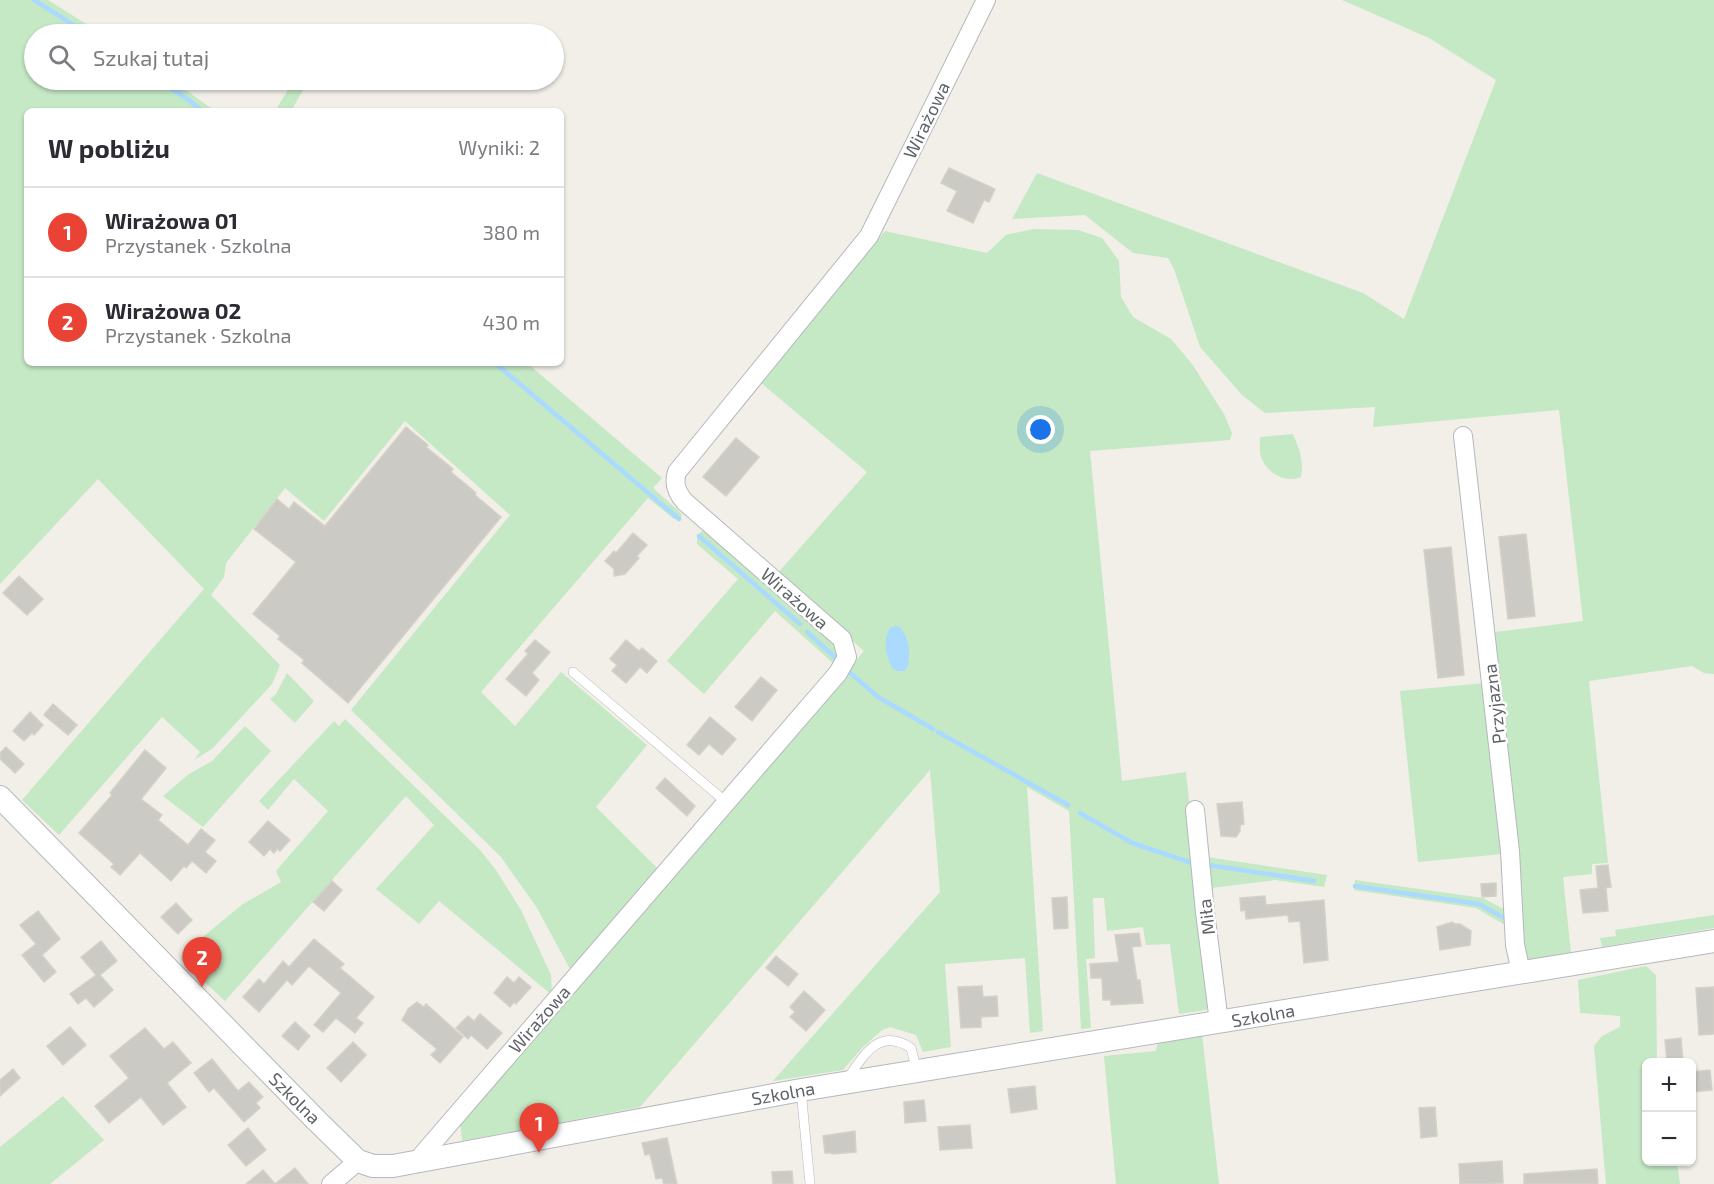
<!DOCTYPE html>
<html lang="pl">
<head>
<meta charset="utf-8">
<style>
  body { margin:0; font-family:"Exo 2",sans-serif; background:#f7f7f7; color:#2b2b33 }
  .controls { position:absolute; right:18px; bottom:18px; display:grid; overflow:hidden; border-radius:9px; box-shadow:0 2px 4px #0004 }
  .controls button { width:54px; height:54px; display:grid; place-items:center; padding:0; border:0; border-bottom:2px solid #e1e1e2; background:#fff; color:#2b2b33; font:30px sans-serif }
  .you { position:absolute; left:1041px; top:430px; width:21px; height:21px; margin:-15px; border:4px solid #fff; border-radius:50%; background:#1a73e8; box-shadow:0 0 0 9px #1a73e833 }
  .badge { display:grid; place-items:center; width:39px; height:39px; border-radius:50%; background:#ea4335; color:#fff; font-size:20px; font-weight:700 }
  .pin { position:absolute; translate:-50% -50px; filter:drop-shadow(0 2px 3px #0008) }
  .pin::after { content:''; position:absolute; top:32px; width:21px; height:18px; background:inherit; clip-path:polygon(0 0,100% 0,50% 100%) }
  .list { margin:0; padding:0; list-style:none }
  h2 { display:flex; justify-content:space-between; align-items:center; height:78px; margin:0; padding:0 24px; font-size:26px }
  h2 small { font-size:20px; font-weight:400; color:#7c7c81 }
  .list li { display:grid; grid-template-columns:39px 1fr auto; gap:18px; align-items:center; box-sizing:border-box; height:90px; padding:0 24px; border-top:2px solid #e1e1e2 }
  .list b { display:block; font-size:22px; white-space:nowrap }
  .list p { margin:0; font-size:20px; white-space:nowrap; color:#7c7c81 }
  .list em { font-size:20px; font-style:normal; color:#7c7c81 }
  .icon { flex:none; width:33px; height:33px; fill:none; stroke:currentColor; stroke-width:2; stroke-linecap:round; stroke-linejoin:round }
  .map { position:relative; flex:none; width:1714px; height:1184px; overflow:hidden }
  .search { position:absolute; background:#fff; box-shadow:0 2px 4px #0004; left:24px; top:24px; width:540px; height:66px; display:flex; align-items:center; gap:15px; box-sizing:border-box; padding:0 21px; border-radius:33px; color:#7c7c81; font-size:22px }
  .panel { position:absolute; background:#fff; box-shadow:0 2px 4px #0004; left:24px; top:108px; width:540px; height:258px; border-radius:9px }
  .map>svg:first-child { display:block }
  .green { fill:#c5e8c5 }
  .water { fill:#aadaff }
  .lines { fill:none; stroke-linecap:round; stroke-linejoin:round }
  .stream { stroke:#aadaff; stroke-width:4.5 }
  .building { fill:#cccac5; stroke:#d6d1c6; stroke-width:1.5 }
  .service-casing { stroke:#b5b8bc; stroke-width:10 }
  .minor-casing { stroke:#b5b8bc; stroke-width:20 }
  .tertiary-casing { stroke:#b5b8bc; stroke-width:24 }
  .service { stroke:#fff; stroke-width:9 }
  .minor { stroke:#fff; stroke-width:18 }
  .tertiary { stroke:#fff; stroke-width:22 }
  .labels { text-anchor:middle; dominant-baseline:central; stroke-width:5; stroke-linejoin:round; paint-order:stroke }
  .street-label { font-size:18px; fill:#5f6368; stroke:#fff }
</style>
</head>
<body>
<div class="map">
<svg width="1714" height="1184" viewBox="0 0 1714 1184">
  <rect width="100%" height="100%" fill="#f1efe8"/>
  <g class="green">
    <polygon points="0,0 48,0 102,34 34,34 34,80 172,80 215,111 27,111 27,363 527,363 662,478 653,488 682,514 681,518 674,519 648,498 481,692 515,726 561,672 647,745 596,807 658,869 576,966 570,969 537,908 501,857 351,710 510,515 405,421 324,521 285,488 226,563 224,577 211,595 280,665 272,684 212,749 194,760 200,752 162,717 59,835 22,800 204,589 98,479 0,584"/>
    <polygon points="1342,0 1714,0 1714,674 1704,673 1692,666 1589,681 1608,863 1592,864 1592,874 1563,877 1571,953 1525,960 1495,632 1583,621 1559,410 1373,427 1375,407 1265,413 1242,395 1200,347 1174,269 1168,258 1133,253 1085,215 1012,219 1037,173 1363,293 1404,319 1496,80 1429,38"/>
    <polygon points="294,80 309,80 291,111 275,111"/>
    <polygon points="1033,229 1078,230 1102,238 1119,261 1121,297 1133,317 1171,339 1192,364 1224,414 1232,433 1230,440 1090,451 1122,781 1186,772 1210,1003 1206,1010 1179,1014 1170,944 1146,945 1143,927 1107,931 1104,898 1093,898 1095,958 1086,959 1091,1028 1081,1029 1069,811 1027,787 1043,1031 1030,1033 1025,958 945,964 951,1047 923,1052 916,1035 890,1027 882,1030 863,1047 843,1070 773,1081 940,892 930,770 640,1107 462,1141 460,1120 864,651 777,574 867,472 760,382 885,231 987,253 1006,235"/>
    <path d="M1293 434 1300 452 1302 466 1301 477C1286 483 1267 474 1261 457 1259 451 1260 443 1260 437Z"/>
    <polygon points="704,528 838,646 841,652 834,664 775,611 704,694 667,661 738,579 697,544 697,537"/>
    <polygon points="287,673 314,701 295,723 270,699 276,694"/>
    <polygon points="1485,683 1503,854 1418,862 1400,691"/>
    <polygon points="345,719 480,850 496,870 521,910 551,975 552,995 439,901 419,924 376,889 434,825 406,796 225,1001 181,960 183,953 243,904 281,882 276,871 328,811 294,779 268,810 259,801 334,721 339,726"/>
    <polygon points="245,726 271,751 203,827 163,796 189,774 212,761"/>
    <polygon points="1207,857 1327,875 1324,887 1275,880 1211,888"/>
    <polygon points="1355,880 1483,898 1509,912 1510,928 1476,908 1354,890"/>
    <polygon points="1714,915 1714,928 1602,947 1600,938 1616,936 1615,930"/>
    <polygon points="1646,966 1656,975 1657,1062 1646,1062 1646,1162 1677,1162 1680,1184 1606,1184 1594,1046 1602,1036 1620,1027 1620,1016 1580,1013 1578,980"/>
    <polygon points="1202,1034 1219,1184 1116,1184 1104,1056 1156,1051 1158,1040"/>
    <polygon points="63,1096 104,1140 50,1184 0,1184 0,1147"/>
  </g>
  <path class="water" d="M898 626C909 632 913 662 905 671H897L892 668C886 655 882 639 891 627Z"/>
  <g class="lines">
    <g class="stream">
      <polyline points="34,0 88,34"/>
      <polyline points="158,80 189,100 202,111"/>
      <polyline points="495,363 679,519"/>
      <polyline points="699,536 800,624"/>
      <polyline points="807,632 837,659"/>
      <polyline points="848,671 878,697 933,729"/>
      <polyline points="938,732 1068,805"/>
      <polyline points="1080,813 1132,843 1192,863"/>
      <polyline points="1208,865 1314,881"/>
      <polyline points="1355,886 1479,904 1508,920"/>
    </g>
  </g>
  <g class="building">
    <polygon points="949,168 995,189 989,202 984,200 973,223 947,211 957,191 941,183"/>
    <polygon points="406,427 428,445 426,447 453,469 451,472 476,493 475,495 501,517 348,703 302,663 304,660 278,639 280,636 253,614 296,562 254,529 277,499 289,509 294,502 325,526"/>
    <polygon points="736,438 759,457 726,496 703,477"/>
    <polygon points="633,533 647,545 637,556 639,558 625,574 614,576 614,569 605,561 614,551 616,553"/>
    <polygon points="1526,534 1535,616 1508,619 1499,537"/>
    <polygon points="1451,547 1464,675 1438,678 1424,550"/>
    <polygon points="19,576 43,599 27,615 3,593"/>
    <polygon points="535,640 550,652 532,673 539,680 526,696 506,679 528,654 525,651"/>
    <polygon points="626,640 639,651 642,648 657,661 647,673 640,667 626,683 612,671 617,665 610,659"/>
    <polygon points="761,677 777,690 752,721 735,707"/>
    <polygon points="53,704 77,725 68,735 44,715"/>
    <polygon points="30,712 43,725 34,735 32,733 24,741 13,731"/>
    <polygon points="710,717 736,739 722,755 709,744 699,755 687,745"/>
    <polygon points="6,747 24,764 15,773 0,759 0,753"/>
    <polygon points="145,750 166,768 141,799 162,815 158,820 188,845 201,829 215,840 205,852 216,861 206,873 192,861 186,868 184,866 171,881 140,853 120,875 111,867 114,864 79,833 112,795 110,793"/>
    <polygon points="665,778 695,806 687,816 656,788"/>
    <polygon points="1242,802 1244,824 1240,825 1240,831 1236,837 1221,836 1217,804"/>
    <polygon points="268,821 290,840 280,851 277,849 274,853 270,849 264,856 249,842"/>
    <polygon points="1608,865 1611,887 1606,888 1608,911 1583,913 1580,890 1598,888 1596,866"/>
    <polygon points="332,881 342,890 324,911 313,902"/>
    <polygon points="1496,883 1496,896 1482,897 1481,884"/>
    <polygon points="1265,896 1266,905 1324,900 1328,960 1304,963 1300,921 1289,922 1288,915 1246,919 1245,910 1241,911 1240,898"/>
    <polygon points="1067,897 1068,928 1054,929 1052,898"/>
    <polygon points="176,903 192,920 178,934 161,917"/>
    <polygon points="38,911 60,939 42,955 56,972 44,982 22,955 36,944 20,925"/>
    <polygon points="1452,922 1455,924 1460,924 1471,931 1470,945 1440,950 1437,927"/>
    <polygon points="1139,933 1141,946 1132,947 1137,980 1140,980 1143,1003 1111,1005 1111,1000 1103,1000 1102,978 1091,978 1090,964 1119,962 1115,935"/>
    <polygon points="314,939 344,964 340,968 374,997 356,1018 363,1023 355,1033 336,1018 323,1032 314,1025 341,993 309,966 292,985 287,980 259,1012 243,997 259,979 264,984 283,961 289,967"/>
    <polygon points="101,941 117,961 100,975 113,990 94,1007 86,998 78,1004 70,994 96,975 81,957"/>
    <polygon points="776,956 798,974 788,986 766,968"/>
    <polygon points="507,977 514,983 519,977 531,987 516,1004 514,1002 510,1007 494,993"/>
    <polygon points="982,986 983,997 997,996 998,1016 981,1017 981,1027 961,1028 958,987"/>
    <polygon points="1714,987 1714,1034 1699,1035 1696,988"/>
    <polygon points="804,991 825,1010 806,1031 790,1017 795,1012 790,1007"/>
    <polygon points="417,1002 424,1007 426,1004 463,1037 440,1063 431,1055 437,1049 402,1020 408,1009"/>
    <polygon points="480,1014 502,1033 487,1049 471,1035 468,1039 456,1028 468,1016 474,1021"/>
    <polygon points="295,1022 310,1036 298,1050 282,1036"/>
    <polygon points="70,1027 86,1045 63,1065 47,1046"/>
    <polygon points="145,1028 164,1049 173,1042 191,1063 167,1083 186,1107 163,1125 141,1097 109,1123 95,1106 129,1078 110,1056"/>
    <polygon points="1681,1038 1683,1062 1667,1062 1665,1040"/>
    <polygon points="353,1042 366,1055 341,1082 327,1068"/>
    <polygon points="212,1059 238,1091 249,1082 263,1097 256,1103 260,1108 244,1122 214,1088 209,1092 194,1073"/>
    <polygon points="13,1069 20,1078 0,1096 0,1080"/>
    <polygon points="1710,1070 1712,1090 1692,1092 1692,1072"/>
    <polygon points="1035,1086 1037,1109 1011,1113 1008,1089"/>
    <polygon points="924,1100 926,1121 905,1123 904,1102"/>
    <polygon points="1435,1107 1437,1136 1421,1138 1419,1108"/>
    <polygon points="970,1125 972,1148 940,1150 938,1127"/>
    <polygon points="248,1128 266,1150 246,1166 228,1145"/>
    <polygon points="855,1131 856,1152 832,1154 832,1153 825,1153 823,1136"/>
    <polygon points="667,1138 677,1184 664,1184 662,1178 656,1179 650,1154 645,1155 642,1143"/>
    <polygon points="1502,1161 1503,1183 1460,1184 1459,1164"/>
    <polygon points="295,1168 308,1184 275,1184"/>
    <polygon points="1597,1169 1598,1184 1524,1184 1524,1174"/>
    <polygon points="263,1170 275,1184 246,1184"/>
    <polygon points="792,1171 793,1184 773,1184 772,1172"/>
  </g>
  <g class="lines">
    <defs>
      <g id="service">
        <polyline points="573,672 726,802"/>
        <path d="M848 1078C864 1055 879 1027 911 1048L917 1071"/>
        <polyline points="801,1090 810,1184"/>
      </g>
      <g id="minor">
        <polyline points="1463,436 1510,851 1515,945 1521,972"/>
        <polyline points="1195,810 1205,912 1219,1022"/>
        <path d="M416 1162 838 673 847 657 842 639 685 502C677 493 673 484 677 472L869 236 986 0"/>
        <polyline points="331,1184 358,1161"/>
      </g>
      <polyline id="tertiary" points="0,797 317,1121 358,1161 373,1166 393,1166 801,1090 1714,941"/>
    </defs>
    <use href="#service" class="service-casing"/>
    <use href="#minor" class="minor-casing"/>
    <use href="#tertiary" class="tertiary-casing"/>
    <use href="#service" class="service"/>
    <use href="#minor" class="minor"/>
    <use href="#tertiary" class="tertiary"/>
  </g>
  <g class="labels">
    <g class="street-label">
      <text transform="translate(926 120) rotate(-64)">Wirażowa</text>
      <text transform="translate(795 598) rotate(41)">Wirażowa</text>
      <text transform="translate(1494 704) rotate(-97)">Przyjazna</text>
      <text transform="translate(1206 917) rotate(-97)">Miła</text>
      <text transform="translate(1263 1015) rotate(-10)">Szkolna</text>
      <text transform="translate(539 1019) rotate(-49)">Wirażowa</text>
      <text transform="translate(783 1093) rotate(-10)">Szkolna</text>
      <text transform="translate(295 1098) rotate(45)">Szkolna</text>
    </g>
  </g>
</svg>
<div class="controls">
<button>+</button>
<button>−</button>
</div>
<div class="you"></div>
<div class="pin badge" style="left:539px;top:1153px">1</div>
<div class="pin badge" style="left:202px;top:987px">2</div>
<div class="search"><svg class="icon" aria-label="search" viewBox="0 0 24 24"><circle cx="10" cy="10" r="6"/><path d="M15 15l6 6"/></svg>Szukaj tutaj</div>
<section class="panel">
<h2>W pobliżu<small>Wyniki: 2</small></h2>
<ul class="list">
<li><span class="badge">1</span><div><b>Wirażowa 01</b><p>Przystanek · Szkolna</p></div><em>380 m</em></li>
<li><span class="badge">2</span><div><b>Wirażowa 02</b><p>Przystanek · Szkolna</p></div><em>430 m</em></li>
</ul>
</section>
</div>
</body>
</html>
